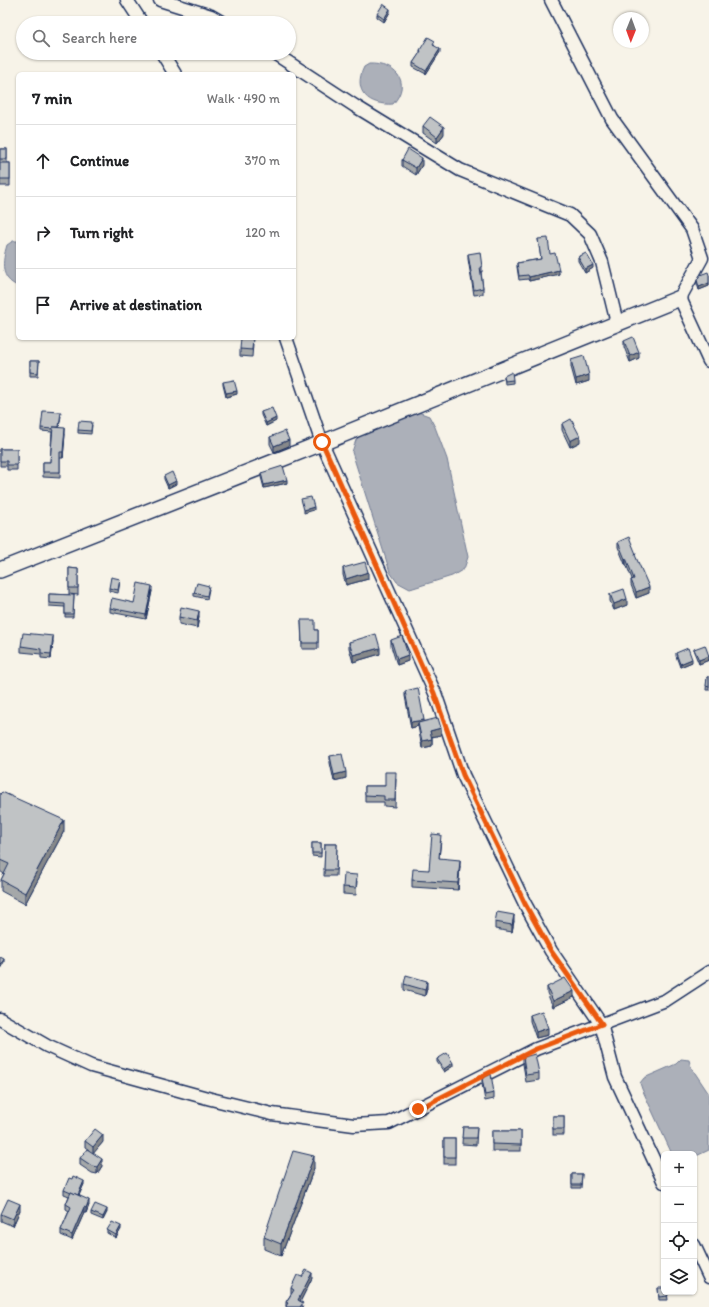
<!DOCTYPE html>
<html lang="en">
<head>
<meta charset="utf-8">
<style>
  body { margin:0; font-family:Itim,sans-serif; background:#f6f6f6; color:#202124 }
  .controls { position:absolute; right:12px; bottom:12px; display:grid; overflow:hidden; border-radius:6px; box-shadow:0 1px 3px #0004 }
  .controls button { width:36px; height:36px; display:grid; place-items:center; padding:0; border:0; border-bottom:1px solid #e0e0e0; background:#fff; color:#202124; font:20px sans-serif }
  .compass { position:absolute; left:613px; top:12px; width:36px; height:36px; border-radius:50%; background:#fff; box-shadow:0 1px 3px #0004; rotate:181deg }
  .stop { position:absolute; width:12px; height:12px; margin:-9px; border:3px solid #ea580c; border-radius:50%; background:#fff }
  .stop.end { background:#ea580c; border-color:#fff; box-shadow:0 1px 4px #0008 }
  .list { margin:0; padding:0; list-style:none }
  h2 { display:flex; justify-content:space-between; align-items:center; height:52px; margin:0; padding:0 16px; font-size:17px }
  h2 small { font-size:13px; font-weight:400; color:#757577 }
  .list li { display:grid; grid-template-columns:26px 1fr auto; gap:12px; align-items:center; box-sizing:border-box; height:72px; padding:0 16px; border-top:1px solid #e0e0e0 }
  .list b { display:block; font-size:15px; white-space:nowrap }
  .list em { font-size:13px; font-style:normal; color:#757577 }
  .icon { flex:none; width:22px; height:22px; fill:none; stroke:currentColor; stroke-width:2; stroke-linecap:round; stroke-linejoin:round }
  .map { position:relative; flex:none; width:709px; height:1307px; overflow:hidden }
  .search { position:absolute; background:#fff; box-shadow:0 1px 3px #0004; left:16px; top:16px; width:280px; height:44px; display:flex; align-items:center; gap:10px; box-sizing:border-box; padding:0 14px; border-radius:22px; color:#757577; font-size:15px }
  .panel { position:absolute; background:#fff; box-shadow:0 1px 3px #0004; left:16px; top:72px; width:280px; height:268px; border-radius:6px }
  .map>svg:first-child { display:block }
  .water { fill:#acb0b9; stroke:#727c95 }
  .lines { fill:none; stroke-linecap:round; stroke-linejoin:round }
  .minor-casing { stroke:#1b2f5e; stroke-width:15 }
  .tertiary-casing { stroke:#1b2f5e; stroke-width:18 }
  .minor { stroke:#f7f3e8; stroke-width:12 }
  .tertiary { stroke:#f7f3e8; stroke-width:15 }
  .wall { fill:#a5a8a9; stroke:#1b2f5e }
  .shaded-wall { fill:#86888a; stroke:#1b2f5e }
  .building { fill:#c0c3c5; stroke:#1b2f5e }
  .route { stroke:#ea580c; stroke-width:5 }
</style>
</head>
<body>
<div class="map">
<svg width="709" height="1307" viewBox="0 0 709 1307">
  <rect width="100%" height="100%" fill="#f7f3e8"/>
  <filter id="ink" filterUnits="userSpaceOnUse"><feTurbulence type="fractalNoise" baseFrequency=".025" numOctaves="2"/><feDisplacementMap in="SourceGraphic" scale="8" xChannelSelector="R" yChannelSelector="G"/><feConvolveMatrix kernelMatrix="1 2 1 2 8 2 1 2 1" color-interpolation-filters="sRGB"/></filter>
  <g filter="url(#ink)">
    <g class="water">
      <path d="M369 64C394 63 413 81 393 104 369 106 352 91 364 67Z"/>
      <path d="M13 241H18V286C0 279 2 262 7 245Z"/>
      <polygon points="418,412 429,416 435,427 447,459 468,557 464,569 452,576 410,589 397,582 390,572 352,452 356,440 364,432"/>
      <polygon points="681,1059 689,1060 691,1067 709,1094 709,1150 694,1157 694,1154 672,1154 642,1089 640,1083 644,1078 676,1064"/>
    </g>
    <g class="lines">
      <defs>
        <g id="minor">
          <polyline points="127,0 142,23"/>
          <polyline points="160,0 211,16 223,23"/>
          <polyline points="551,0 612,119 692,229 702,258 680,298 709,361"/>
          <polyline points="162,53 175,74"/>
          <polyline points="274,53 355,106 460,170 570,215 590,234 602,262 617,323"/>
          <polyline points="286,338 322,443 435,693 463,775 525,904 551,951 601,1024 615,1077 664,1182"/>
          <polyline points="0,1019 47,1046 91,1066 211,1099 272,1114 354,1125 389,1123 401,1117 536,1049 666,1000 709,972"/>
          <polyline points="694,1245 709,1277"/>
        </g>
        <polyline id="tertiary" points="0,570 322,443 680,298"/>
      </defs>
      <use href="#minor" class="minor-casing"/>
      <use href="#tertiary" class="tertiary-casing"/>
      <use href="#minor" class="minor"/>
      <use href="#tertiary" class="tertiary"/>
    </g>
    <g class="wall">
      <polygon points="390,12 384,22 377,17 377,14"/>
      <polygon points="435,45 434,46 440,52 426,74 413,67 413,63 420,53 420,50"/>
      <polygon points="423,126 444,134 437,143 423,133"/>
      <polygon points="0,149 7,149 7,163 10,163 10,186 0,186"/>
      <polygon points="402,160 422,165 416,175 402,166"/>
      <polygon points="538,239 550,254 559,274 529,281 528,279 519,280 517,267 517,263 541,259"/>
      <polygon points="468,254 482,267 482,272 481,272 483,288 483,294 474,295 468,259"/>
      <polygon points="578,257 593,268 585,273 578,261"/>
      <polygon points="709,275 709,286 699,290 697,284 697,280"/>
      <polygon points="624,341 639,358 630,362 624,347"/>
      <polygon points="253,344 252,357 240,356 240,349"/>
      <polygon points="571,360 589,381 576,385 571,367"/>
      <polygon points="30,361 39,361 38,376 30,376"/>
      <polygon points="504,376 513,380 513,383 505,384"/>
      <polygon points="223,382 237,394 226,397 223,385"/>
      <polygon points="261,412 276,421 266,426 261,415"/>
      <polygon points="61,416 59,427 65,434 63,458 60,458 60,478 43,477 43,462 50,462 52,432 41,431 41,428"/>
      <polygon points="562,424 580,442 570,447 562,430"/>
      <polygon points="92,425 91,434 78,433 78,430"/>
      <polygon points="270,437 289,446 274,452 270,444"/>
      <polygon points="0,449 17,449 17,470 7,470 7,466 0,466"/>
      <polygon points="261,473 287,483 264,488 261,477"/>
      <polygon points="164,476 176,484 168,488 164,479"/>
      <polygon points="618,542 636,558 649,593 636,598 631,585 631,580 632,579 626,564 625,564 618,547"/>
      <polygon points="69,568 78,569 78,595 69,594"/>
      <polygon points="343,568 368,579 346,585 343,575"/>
      <polygon points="120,582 118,593 109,591 109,588"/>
      <polygon points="209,589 207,599 194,596 194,593"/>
      <polygon points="152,591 146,619 110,612 110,608 134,603"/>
      <polygon points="49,594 74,595 73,617 65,617 65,607 49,606"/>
      <polygon points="610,594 627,605 614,610 610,601"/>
      <polygon points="179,617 199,617 197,628 179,624"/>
      <polygon points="301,620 315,630 318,630 318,649 302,649"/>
      <polygon points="391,640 408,661 397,665 391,646"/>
      <polygon points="53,641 51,659 41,658 41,654 21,652 21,646"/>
      <polygon points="349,642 380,654 353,662 349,648"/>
      <polygon points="694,649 709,656 709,660 699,664 694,652"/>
      <polygon points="676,653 692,662 680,667 676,656"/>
      <polygon points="707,677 709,677 709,690 706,690"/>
      <polygon points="405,691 424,721 441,735 432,737 432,746 422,748 418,726 411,728 405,696"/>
      <polygon points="330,756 346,778 334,781 330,763"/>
      <polygon points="396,779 395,807 384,806 384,802 365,802 365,786 385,786"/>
      <polygon points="0,794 64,831 25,904 1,891 1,880 4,874 0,871"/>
      <polygon points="441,841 439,858 460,866 458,890 412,887 412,880 429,870"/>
      <polygon points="312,843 321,843 321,857 312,856"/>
      <polygon points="325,844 337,844 336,876 324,876"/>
      <polygon points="357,881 356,895 343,894 343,887"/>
      <polygon points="514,921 512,932 495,929 495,922"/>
      <polygon points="404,984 427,988 425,996 404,990"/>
      <polygon points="547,987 574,997 553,1007 547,993"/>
      <polygon points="530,1015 548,1035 536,1038 530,1021"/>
      <polygon points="523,1057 539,1073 539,1080 526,1082 523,1064"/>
      <polygon points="437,1059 453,1066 444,1072 437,1062"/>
      <polygon points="482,1078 494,1093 494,1099 485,1101 482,1084"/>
      <rect x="553" y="1116" width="11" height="19"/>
      <polygon points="463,1127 477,1127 476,1145 462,1144"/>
      <rect x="492" y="1131" width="29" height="20"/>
      <rect x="444" y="1139" width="11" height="25"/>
      <polygon points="85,1141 103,1142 93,1153 102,1166 97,1174 92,1173 80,1165 80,1158 89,1150 85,1147"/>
      <polygon points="314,1168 281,1256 264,1249 264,1237"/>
      <polygon points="572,1174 582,1174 581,1188 572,1188"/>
      <polygon points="84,1184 79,1195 89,1205 86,1213 84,1213 72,1240 61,1235 61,1230 69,1211 66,1209 66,1204 69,1196 64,1194 64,1190"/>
      <polygon points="20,1210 13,1226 1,1221 1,1214"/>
      <polygon points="91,1212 107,1212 103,1220 91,1215"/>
      <polygon points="121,1229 116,1238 107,1233 107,1230"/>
      <polygon points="302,1277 312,1278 300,1302 303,1307 286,1307 286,1302 291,1294 291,1288"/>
      <polygon points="658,1288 667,1292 668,1300 659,1300"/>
    </g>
    <g class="shaded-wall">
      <polygon points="390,9 390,12 384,22 384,19"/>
      <polygon points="440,49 440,52 426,74 426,71"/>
      <polygon points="444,127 444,134 437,143 437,137"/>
      <polygon points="422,158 422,165 416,175 416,168"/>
      <polygon points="593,265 593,268 585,273 585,269"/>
      <polygon points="559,270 559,274 529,281 529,277"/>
      <polygon points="709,283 709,286 699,290 699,287"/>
      <polygon points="639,352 639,358 630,362 630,356"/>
      <polygon points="589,375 589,381 576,385 576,379"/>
      <polygon points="237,391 237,394 226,397 226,393"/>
      <polygon points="276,418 276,421 266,426 266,423"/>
      <polygon points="65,428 65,434 63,458 63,452"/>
      <polygon points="580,436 580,442 570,447 570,441"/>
      <polygon points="289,440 289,446 274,452 274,446"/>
      <polygon points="287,480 287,483 264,488 264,485"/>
      <polygon points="176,481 176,484 168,488 168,485"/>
      <polygon points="314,507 314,510 304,513 304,510"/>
      <polygon points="626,558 626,564 625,564 625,559"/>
      <polygon points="368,572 368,579 346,585 346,579"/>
      <polygon points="152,586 152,591 146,619 146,615"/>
      <polygon points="649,587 649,593 636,598 636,592"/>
      <polygon points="627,599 627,605 614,610 614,604"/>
      <polygon points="199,611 199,617 197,628 197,621"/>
      <polygon points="53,636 53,641 51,659 51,654"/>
      <polygon points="380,648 380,654 353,662 353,655"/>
      <polygon points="408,655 408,661 397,665 397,659"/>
      <polygon points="709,656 709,660 699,664 699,660"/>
      <polygon points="692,659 692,662 680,667 680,664"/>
      <polygon points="424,720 424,725 418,723 418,726 411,728 411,722"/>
      <polygon points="441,728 441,735 430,737 430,731"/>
      <polygon points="432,739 432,746 422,748 422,741"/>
      <polygon points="346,772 346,778 334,781 334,775"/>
      <polygon points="64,820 64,831 25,904 25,893"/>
      <polygon points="460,860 460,866 458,890 458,883"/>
      <polygon points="514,915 514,921 512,932 512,925"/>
      <polygon points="4,959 4,962 0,969 0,966"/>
      <polygon points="427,981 427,988 425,996 425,990"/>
      <polygon points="574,991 574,997 553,1007 553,1001"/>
      <polygon points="548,1028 548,1035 536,1038 536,1032"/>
      <polygon points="453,1063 453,1066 444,1072 444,1069"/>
      <polygon points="103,1135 103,1142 93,1154 93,1147"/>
      <polygon points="314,1156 314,1168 281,1256 281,1244"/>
      <polygon points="102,1159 102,1166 97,1174 97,1167"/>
      <polygon points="84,1181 84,1184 77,1200 77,1196"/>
      <polygon points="89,1200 89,1205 86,1213 86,1208"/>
      <polygon points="20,1204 20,1210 13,1226 13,1219"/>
      <polygon points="84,1207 84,1213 72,1240 72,1235"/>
      <polygon points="107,1209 107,1212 103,1220 103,1217"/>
      <polygon points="121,1226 121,1229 116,1238 116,1235"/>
      <polygon points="312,1273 312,1278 298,1306 298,1300"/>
    </g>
    <g class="building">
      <polygon points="383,4 390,9 384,19 377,14"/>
      <polygon points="428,37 435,41 433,45 440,49 426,71 413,63 421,51 420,50"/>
      <polygon points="430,117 444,127 437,137 423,126"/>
      <rect x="0" y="149" width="7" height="10"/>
      <polygon points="408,149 422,158 416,168 402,160"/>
      <rect x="0" y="163" width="10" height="16"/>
      <polygon points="548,238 550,254 555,253 559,270 529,277 528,275 519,276 517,263 541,259 538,239"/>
      <polygon points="480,252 482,267 480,267 483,288 474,290 468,254"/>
      <polygon points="586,253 593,265 585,269 578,257"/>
      <polygon points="708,272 709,275 709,283 699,287 697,280 700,275"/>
      <polygon points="633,337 639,352 630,356 624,341"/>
      <polygon points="241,338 253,338 252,350 240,349"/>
      <polygon points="584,356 589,375 576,379 571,360"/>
      <polygon points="30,361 39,361 38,373 30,372"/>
      <polygon points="512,372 513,380 505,381 504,376"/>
      <polygon points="234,380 237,391 226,393 223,382"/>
      <polygon points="272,408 276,418 266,423 261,412"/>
      <polygon points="43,411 61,412 59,427 53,427 52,429 41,428"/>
      <polygon points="571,419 580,436 570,441 562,424"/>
      <polygon points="79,421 92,422 91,431 78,430"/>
      <polygon points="53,427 65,428 63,452 60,452 60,472 43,472 43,462 50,462"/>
      <polygon points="285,431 289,440 274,446 270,437"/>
      <polygon points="0,449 17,449 17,465 7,465 7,461 0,461"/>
      <polygon points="283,466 287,480 264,485 261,473"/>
      <polygon points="172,472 176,481 168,485 164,476"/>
      <polygon points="311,497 314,507 304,510 301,499"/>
      <polygon points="629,537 636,554 635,555 649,587 636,592 631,580 634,579 626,558 625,559 618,542"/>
      <polygon points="365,562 368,572 346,579 343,568"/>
      <polygon points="69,568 78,569 78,588 69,588"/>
      <polygon points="111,577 120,579 118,590 109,588"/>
      <polygon points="138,583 152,586 146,615 110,608 112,598 134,603"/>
      <polygon points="197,583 209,586 207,596 194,593"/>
      <polygon points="624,589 627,599 614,604 610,594"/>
      <polygon points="49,594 74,595 73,614 65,614 65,604 49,603"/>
      <polygon points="181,607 199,611 197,621 179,617"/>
      <polygon points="301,620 315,620 315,630 318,630 318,643 302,643"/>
      <polygon points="23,633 53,636 51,654 41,653 41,649 21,646"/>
      <polygon points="376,634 380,648 353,655 349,642"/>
      <polygon points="402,636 408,655 397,659 391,640"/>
      <polygon points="705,645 709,656 699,660 694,649"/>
      <polygon points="688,648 692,659 680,664 676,653"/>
      <polygon points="707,677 709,677 709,687 706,686"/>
      <polygon points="418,688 424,720 411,722 405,691"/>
      <polygon points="438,718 441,728 430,731 432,739 422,741 418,723"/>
      <polygon points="342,754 346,772 334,775 330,756"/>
      <polygon points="385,772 396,772 395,800 384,800 384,796 365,795 365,786 385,786"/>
      <polygon points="2,792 64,820 25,893 1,880 9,864 0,860 0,794"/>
      <polygon points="432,834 441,835 439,858 460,860 458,883 412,880 413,869 429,870"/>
      <rect x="312" y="843" width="9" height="10"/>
      <polygon points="325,844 337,844 336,870 324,870"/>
      <polygon points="344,874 357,875 356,888 343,887"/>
      <polygon points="497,912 514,915 512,925 495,922"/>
      <polygon points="0,957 4,959 0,966"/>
      <polygon points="406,975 427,981 425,990 404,984"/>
      <polygon points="565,978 574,991 553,1001 547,987"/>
      <polygon points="542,1011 548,1028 536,1032 530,1015"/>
      <polygon points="447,1053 453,1063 444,1069 437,1059"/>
      <polygon points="535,1054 539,1073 526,1075 523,1057"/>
      <polygon points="491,1074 494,1093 485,1095 482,1078"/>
      <rect x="553" y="1116" width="11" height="13"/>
      <polygon points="463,1127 477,1127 476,1138 462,1138"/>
      <polygon points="95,1129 103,1135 93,1147 85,1141"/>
      <polygon points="492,1131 521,1131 521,1145 492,1144"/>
      <rect x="444" y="1139" width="11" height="18"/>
      <polygon points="87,1149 102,1159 97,1167 92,1166 80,1158"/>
      <polygon points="293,1151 314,1156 281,1244 264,1237"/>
      <polygon points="572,1174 582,1174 581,1185 572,1185"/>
      <polygon points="73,1176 84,1181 78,1195 71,1192 71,1193 64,1190 69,1178 72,1179"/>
      <polygon points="71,1192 89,1200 86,1208 84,1207 72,1235 61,1230 71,1207 66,1204"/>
      <polygon points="8,1199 20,1204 13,1219 1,1214"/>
      <polygon points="95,1204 107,1209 103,1217 91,1212"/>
      <polygon points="112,1222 121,1226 116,1235 107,1230"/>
      <polygon points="306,1270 312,1273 298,1300 303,1303 300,1307 287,1307 286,1306 288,1303 286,1302 294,1290 291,1288 297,1275 302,1277"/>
      <polygon points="658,1288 664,1288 664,1292 667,1292 668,1296 659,1297"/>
    </g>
  </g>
  <g class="lines" filter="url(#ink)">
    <polyline class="route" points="322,442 434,693 463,775 525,904 551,951 602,1024 536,1049 418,1109"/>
  </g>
</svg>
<div class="controls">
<button>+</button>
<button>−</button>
<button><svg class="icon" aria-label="locate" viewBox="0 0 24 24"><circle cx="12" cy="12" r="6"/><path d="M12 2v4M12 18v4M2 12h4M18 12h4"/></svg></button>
<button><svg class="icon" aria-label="layers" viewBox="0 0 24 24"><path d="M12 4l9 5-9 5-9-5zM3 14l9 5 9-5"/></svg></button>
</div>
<svg class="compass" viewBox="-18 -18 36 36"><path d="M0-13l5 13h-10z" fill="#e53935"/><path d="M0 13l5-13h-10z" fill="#757577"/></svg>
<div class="stop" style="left:322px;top:442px"></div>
<div class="stop end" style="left:418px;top:1109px"></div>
<div class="search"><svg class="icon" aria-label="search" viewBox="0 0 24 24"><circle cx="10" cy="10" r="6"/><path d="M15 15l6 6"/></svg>Search here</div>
<section class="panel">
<h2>7 min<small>Walk · 490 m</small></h2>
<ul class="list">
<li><svg class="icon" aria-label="ahead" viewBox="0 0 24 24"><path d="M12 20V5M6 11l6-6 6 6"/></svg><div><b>Continue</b></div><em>370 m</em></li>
<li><svg class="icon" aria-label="right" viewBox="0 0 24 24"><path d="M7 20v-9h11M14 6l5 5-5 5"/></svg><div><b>Turn right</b></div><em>120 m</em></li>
<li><svg class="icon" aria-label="arrive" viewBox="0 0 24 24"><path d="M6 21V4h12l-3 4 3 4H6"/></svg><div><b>Arrive at destination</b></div></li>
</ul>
</section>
</div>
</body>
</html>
